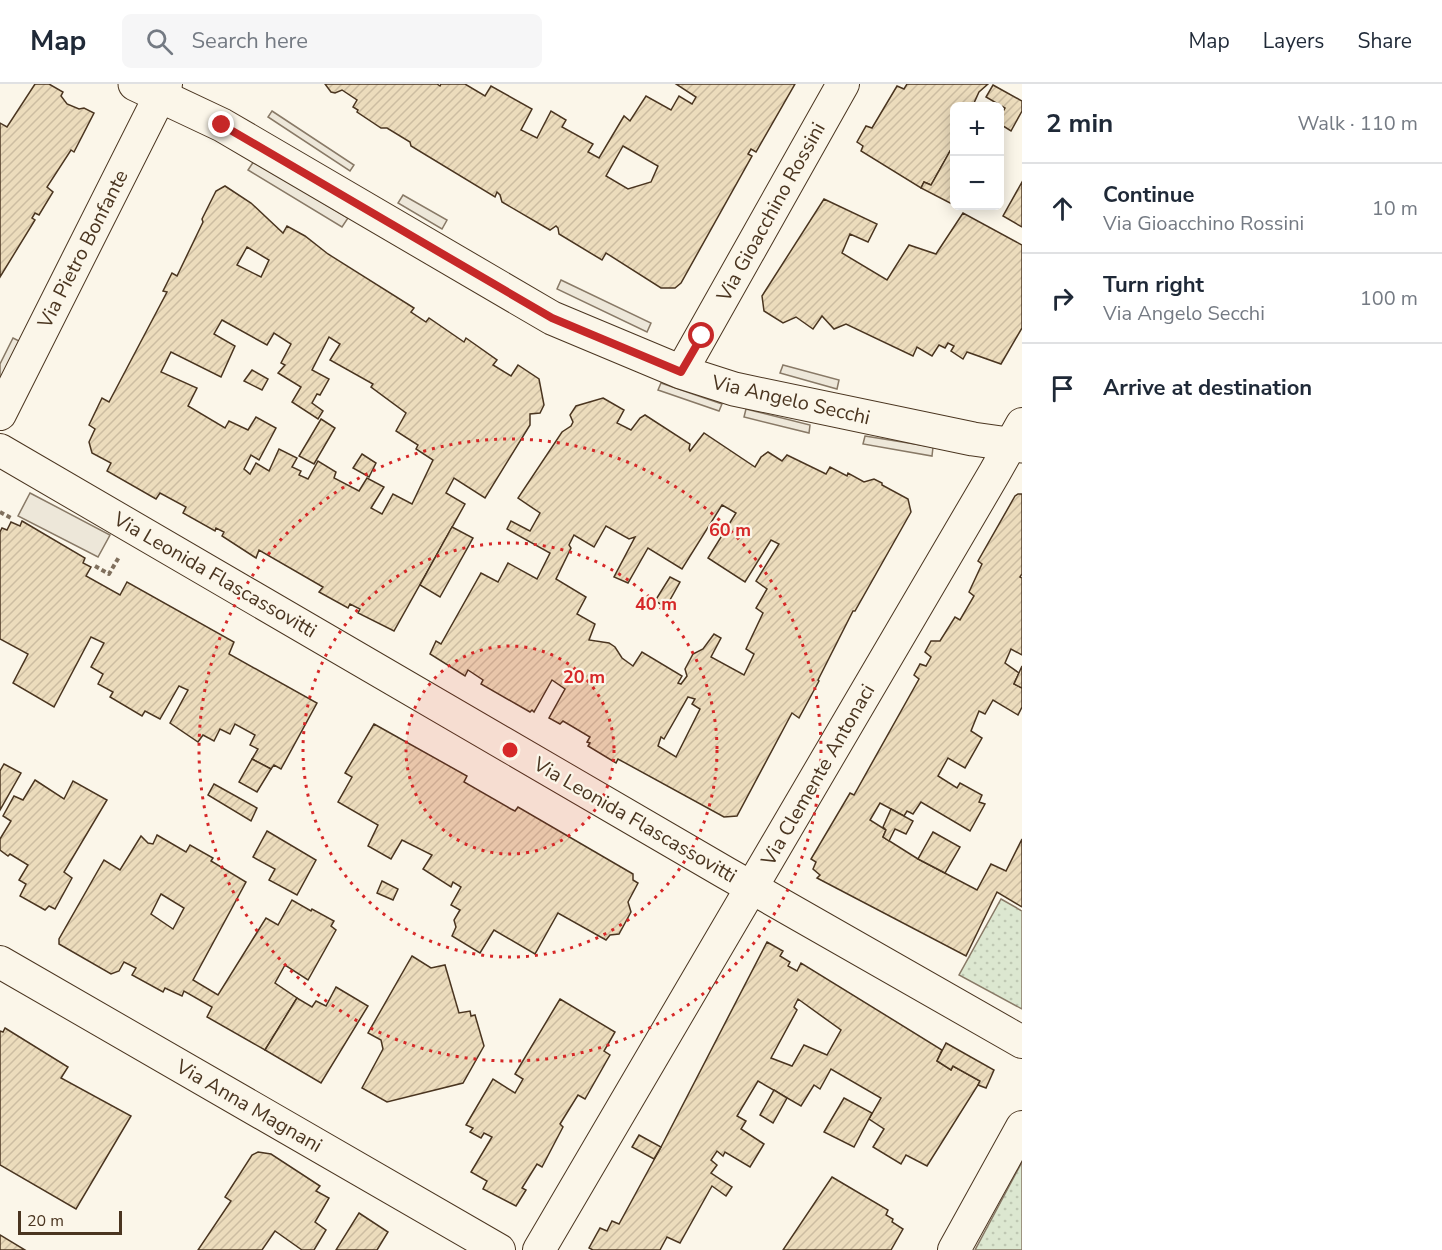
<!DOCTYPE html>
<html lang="en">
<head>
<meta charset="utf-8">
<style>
  body { margin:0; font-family:"Nunito Sans",sans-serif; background:#f6f6f7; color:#1f2937 }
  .controls { position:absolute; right:18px; top:18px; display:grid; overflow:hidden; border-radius:9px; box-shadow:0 3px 15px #0003 }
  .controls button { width:54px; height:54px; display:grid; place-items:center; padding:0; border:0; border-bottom:2px solid #e0e1e3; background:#fff; color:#1f2937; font:30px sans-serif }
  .scale { position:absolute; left:18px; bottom:15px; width:104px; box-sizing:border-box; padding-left:6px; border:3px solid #4a3520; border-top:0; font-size:16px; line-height:21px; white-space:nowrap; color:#4a3520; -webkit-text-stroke:4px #fbf6e9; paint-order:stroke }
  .stop { position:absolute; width:18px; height:18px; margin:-14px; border:4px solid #c62828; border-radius:50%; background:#fff }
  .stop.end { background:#c62828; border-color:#fff; box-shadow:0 2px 6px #0008 }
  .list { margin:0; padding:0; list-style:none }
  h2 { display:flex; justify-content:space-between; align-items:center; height:78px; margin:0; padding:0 24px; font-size:26px }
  h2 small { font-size:20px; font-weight:400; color:#747a83 }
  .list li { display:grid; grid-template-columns:39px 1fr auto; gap:18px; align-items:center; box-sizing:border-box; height:90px; padding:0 24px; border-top:2px solid #e0e1e3 }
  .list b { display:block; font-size:22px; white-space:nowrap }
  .list p { margin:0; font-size:20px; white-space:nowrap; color:#747a83 }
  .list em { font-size:20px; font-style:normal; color:#747a83 }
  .icon { flex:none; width:33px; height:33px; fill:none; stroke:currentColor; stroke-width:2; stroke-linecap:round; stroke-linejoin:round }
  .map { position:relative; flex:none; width:1022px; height:1166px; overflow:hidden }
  header { display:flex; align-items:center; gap:36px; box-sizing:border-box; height:84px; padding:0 30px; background:#fff; border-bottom:2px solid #e0e1e3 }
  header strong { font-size:28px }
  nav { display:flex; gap:33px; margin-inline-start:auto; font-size:21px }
  .search { width:420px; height:54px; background:#f6f6f7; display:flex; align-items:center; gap:15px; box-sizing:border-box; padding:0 21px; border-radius:9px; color:#747a83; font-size:22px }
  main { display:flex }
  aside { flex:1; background:#fff }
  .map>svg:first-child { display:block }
  .grass { fill:url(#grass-dots); stroke:#887966; stroke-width:1.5 }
  .parking { fill:#ede7d9; stroke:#887966; stroke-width:1.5 }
  .building { fill:url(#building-hatch); stroke:#4a3520; stroke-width:1.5; fill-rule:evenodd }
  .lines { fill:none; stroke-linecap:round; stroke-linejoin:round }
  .minor-casing { stroke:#4a3520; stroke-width:34 }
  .tertiary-casing { stroke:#4a3520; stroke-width:35 }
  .path { stroke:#7f6f5c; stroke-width:4; stroke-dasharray:4.5 3; stroke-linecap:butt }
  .minor { stroke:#fbf6e9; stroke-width:32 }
  .tertiary { stroke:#fbf6e9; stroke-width:33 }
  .route { stroke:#c62828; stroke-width:8 }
  .ring { fill:none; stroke:#d62828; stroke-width:3; stroke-dasharray:3 6 }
  .labels { text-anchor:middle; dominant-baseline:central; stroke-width:4.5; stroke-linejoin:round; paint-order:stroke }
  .street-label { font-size:20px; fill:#4a3520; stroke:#fbf6e9 }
  .centre { fill:#d62828; stroke:#fbf6e9; stroke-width:3 }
  .ring-label { font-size:18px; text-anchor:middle; font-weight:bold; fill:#d62828; stroke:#fbf6e9; stroke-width:4.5; stroke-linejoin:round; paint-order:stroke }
</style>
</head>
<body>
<header>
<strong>Map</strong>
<div class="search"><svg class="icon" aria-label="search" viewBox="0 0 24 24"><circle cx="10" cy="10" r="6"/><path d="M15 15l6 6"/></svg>Search here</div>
<nav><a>Map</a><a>Layers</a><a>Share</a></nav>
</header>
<main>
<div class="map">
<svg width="1022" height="1166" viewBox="0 0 1022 1166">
  <defs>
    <pattern id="grass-dots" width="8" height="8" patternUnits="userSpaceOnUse" patternTransform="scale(1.5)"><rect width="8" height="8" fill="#dce7d0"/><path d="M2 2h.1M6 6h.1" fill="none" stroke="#bec7b2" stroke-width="1.8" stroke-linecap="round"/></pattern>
    <pattern id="building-hatch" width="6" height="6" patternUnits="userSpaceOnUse" patternTransform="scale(1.5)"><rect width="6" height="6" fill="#ecdcbc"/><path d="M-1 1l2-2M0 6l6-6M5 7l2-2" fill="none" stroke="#ccbda1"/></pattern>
  </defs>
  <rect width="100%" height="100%" fill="#fbf6e9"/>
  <g class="grass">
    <polygon points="1001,815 1022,827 1022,925 959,891"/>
    <polygon points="1022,1078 1022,1166 975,1166"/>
  </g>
  <g class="parking">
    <polygon points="272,27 354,81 350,87 268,33"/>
    <polygon points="254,77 348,134 342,143 248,86"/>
    <polygon points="403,111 447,136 442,145 398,119"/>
    <polygon points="561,196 651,239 647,248 557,205"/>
    <polygon points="13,254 21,258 0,301 0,280"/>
    <polygon points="783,281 839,296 837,305 780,289"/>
    <polygon points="661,299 722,320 719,327 658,306"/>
    <polygon points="746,325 810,341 809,349 744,333"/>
    <polygon points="865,352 933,363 932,372 863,360"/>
    <polygon points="30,409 110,451 98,473 18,432"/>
  </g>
  <g class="building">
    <polygon points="35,0 49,0 63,8 61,12 67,20 79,25 84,24 94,29 74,68 71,66 47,103 53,108 39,131 35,129 32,134 35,136 0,193 0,39 7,43"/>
    <path d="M325 0H437L440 2 441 0H465L485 12 491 2 532 25 521 46 537 54 551 27 566 36 562 43 593 60 588 68 599 74 624 32 630 37 646 12 671 26 679 12 692 20 696 13 676 0H795L756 68 751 65 748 70 752 72 681 199 675 204H661L606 169 602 176 559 150 558 144 556 142 550 146 502 118 500 111 497 108 495 113 411 62 410 58 387 44H381L357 28 358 26 353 23 357 16 342 6 335 9 331 8ZM623 62 658 82 651 98 628 105 606 92Z"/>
    <polygon points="907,0 988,0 979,8 974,19 980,22 954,22 954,60 931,101 924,98 921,104 861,67 863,62 857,58 866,42 872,44 897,2 904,5"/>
    <polygon points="993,1 1022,17 1022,27 1011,47 1000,40 1000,33 1005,24 986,13"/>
    <polygon points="954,60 954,116 952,120 921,104 924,98 931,101"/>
    <polygon points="1022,98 1022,143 1003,132"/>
    <path d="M225 102 251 119 283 149 287 142 305 152 328 170 414 224 411 228 426 238 429 234 464 258 466 254 497 276 493 281 511 292 518 281 539 295 544 321 540 329 530 330V341L485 414 454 394 446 409 465 420 394 547 358 529 360 525 350 520 348 524 319 508 323 503 259 466 256 474 222 452 224 448 216 444 215 447 183 429 186 423 160 409 156 415 107 387 111 379 92 369 89 358 95 345 89 341 102 314 109 318 167 208 163 207 172 189 177 192 203 138 202 135 216 107ZM247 163 269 176 261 193 237 181ZM222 236 267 261 274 249 291 260 281 279 285 281 278 289 301 303 292 318 318 335 323 327 312 319 317 310 320 311 329 295 312 286 329 253 340 260 330 276 373 300 371 303 406 329 396 347 418 361 416 365 433 376 412 420 393 410 382 430 371 424 384 403 367 394 359 407 334 394 336 388 318 377 308 395 299 391 301 387 292 383 297 374 279 365 269 387 256 379 250 390 244 385 251 371 259 376 276 344 256 333 248 346 229 337 225 344 188 322 197 304 161 288 171 268 221 293 235 262 214 250Z"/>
    <polygon points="824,115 877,140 868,158 850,150 842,169 887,196 909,161 936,170 963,129 1022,161 1022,244 1001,280 967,268 963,275 951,267 954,262 948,259 945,264 939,261 932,272 917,263 913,272 846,240 834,245 822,232 813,245 796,233 783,239 764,227 762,212"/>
    <polygon points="252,286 268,295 262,306 244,297"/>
    <path d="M603 314 624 326 617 339 631 346 640 334 645 331 690 360 689 365 690 367 704 349 755 383 761 373 768 368 782 377 787 371 826 390 830 383 847 392 848 389 864 398 874 395 882 399V401L908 415 911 428 855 527H853L818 596 819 597 799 634 792 629 737 732 724 733 618 675 616 679 588 662 590 659 587 658 590 653 563 637 560 640 549 634 565 605 552 596 534 628 532 626 530 628 481 600 483 596 468 586 465 592 430 570 436 557 441 560 481 489 498 498 508 479 537 495 550 469 507 445 511 437 530 447 540 429 518 414 562 348 571 342 573 338 570 331 576 322ZM722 421 736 429 708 474 745 498 771 456 779 460 756 497 767 505 756 524 763 529 746 565 754 570 744 591 711 573 721 554 714 550 703 565 693 570 685 585 687 592 681 600 678 599 682 592 642 568 633 582 622 574 615 563 609 559 589 556 595 540 577 530 586 513 556 495 571 464 569 461 574 451 594 463 606 442 629 455 635 453 614 493 628 499 648 464 682 485ZM688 613 695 615 692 620 700 625 676 673 658 662 661 653 664 655Z"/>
    <polygon points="321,335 335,344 314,380 299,372"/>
    <polygon points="362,370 376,379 369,393 353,384"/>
    <polygon points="1018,410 1022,410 1022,490 1020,493 1022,494 1022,571 1011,565 1005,579 1019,589 1014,600 1022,604 1022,623 1018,631 993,616 985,630 979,627 971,647 982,654 965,684 948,674 938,692 957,704 960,699 982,711 979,718 985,720 970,747 921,718 913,730 907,727 904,732 880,719 870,736 886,746 883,753 918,775 977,806 991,780 1006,787 1022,755 1022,823 997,808 966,872 817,794 820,791 813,785 816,778 811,775 850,709 854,711 919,595 914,591 920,580 926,582 931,573 925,568 931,557 940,557 955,533 960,536 974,512 969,508 982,480 978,477 1015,412"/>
    <polygon points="22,437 85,474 83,479 91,483 86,492 120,511 127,498 234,558 229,570 317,619 281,685 274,681 271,685 252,675 258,665 250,661 255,651 235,640 230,650 220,645 214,657 203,651 198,658 170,639 188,606 179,602 160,635 145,627 142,632 110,613 113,608 98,600 103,590 91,583 104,559 91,553 54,623 13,599 28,570 0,555 0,448 2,444 7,446 11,438 20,442"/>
    <polygon points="452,443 473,454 440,513 420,501"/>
    <polygon points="670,493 680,498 666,523 655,517"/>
    <polygon points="1022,582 1022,604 1014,600"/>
    <polygon points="374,640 467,692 464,698 511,725 515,727 518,723 633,790 633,796 638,799 628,818 631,828 619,850 610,851 606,856 558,829 535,870 494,846 480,869 452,852 456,843 454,836 460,826 451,821 461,803 453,798 451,803 423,785 432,771 402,756 391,775 368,762 378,741 338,718 352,693 345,689"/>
    <polygon points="252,675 271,685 257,708 239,698"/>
    <polygon points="4,680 21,689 0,726 0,687"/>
    <polygon points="35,696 64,715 73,697 107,716 64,788 72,794 55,825 49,822 45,826 20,812 26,800 19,796 28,781 10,770 8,772 0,766 0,755 11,737 3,732 14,712 23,716"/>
    <polygon points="214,700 257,724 251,737 208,711"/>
    <polygon points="891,725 913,737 906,750 895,745 889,757 883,753 886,746 883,743"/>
    <polygon points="267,747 316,776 297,811 269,796 275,785 253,773"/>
    <polygon points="933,748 960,763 945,789 918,775"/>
    <path d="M157 751 186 768 190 761 213 774 211 777 246 798 193 896 218 911 266 834 278 841 292 816 311 827 312 825 334 837 331 842 336 846 308 896 285 881 275 899 297 914 265 966 207 933 212 923 184 907 182 912 165 904 163 908 132 891 136 884 124 878 119 887 111 890 59 860V855L104 776 120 786 141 752 148 759 153 760ZM161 810 184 824 173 845 151 830Z"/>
    <polygon points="382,797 398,805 393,816 377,809"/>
    <path d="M767 858 783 867 780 872 790 878 788 882 797 887 801 879 942 966 937 977 951 986 953 982 980 997 978 1001 927 1082 906 1071 901 1080 873 1063 884 1045 869 1035 881 1014 831 985 820 1005 814 1001 801 1022 758 997 737 1032 746 1037 741 1045 764 1060 750 1083 725 1068 723 1072 717 1067 711 1076 717 1081 711 1089 732 1103 726 1112 712 1102 680 1159 667 1153 660 1166H593L589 1164 600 1144 607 1147 612 1137 619 1140 661 1063ZM798 915 841 946 827 971 804 961 792 982 771 974 797 926 794 923Z"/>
    <polygon points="412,872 431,884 445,881 459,929 470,927 471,932 475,931 484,962 463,999 387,1018 362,1004 383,965 381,956 368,949"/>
    <polygon points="336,903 368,922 321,999 265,966 297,914 312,923 316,917 326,922"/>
    <polygon points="560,915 615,948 604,967 610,971 585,1015 578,1011 560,1040 563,1043 542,1083 537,1080 522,1104 526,1106 516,1122 483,1105 487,1097 471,1088 492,1053 484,1049 481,1054 470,1048 473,1044 466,1041 493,995 515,1009 523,995 515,990"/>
    <polygon points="5,944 68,983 61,994 131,1032 76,1125 0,1081 0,947 3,948"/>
    <polygon points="946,959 994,986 986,1004 978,1001 980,997 953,982 951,986 937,977"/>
    <polygon points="774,1006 787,1014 773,1039 760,1031"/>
    <polygon points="844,1014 872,1029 854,1063 824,1048"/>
    <polygon points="639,1051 661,1063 654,1075 632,1063"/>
    <polygon points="258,1068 271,1070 320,1102 316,1107 329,1114 315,1138 326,1146 314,1166 302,1166 275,1147 262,1166 198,1166 231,1117 225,1113 252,1071"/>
    <polygon points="832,1093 888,1126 886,1131 893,1135 892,1138 903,1145 891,1166 783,1166"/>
    <polygon points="359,1129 388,1148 377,1166 336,1166"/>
    <polygon points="0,1151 25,1166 0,1166"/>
  </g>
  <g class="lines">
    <defs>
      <g id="minor">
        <polyline points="681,288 843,0"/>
        <polyline points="0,330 166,0"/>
        <polyline points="0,366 726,789 1022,958"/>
        <polyline points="0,878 499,1166"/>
        <polyline points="539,1166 995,388 1022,340"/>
        <polyline points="954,1166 1022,1043"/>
      </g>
      <polyline id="tertiary" points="135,0 222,41 552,234 681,288 734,305 973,355 1022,362"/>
    </defs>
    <use href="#minor" class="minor-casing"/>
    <use href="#tertiary" class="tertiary-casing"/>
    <g class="path">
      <polyline points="0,428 11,434"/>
      <polyline points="95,482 109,490 119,473"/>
    </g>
    <use href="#minor" class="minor"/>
    <use href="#tertiary" class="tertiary"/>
  </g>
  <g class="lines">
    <polyline class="route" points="222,41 552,234 681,288 702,252"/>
  </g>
  <circle cx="510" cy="666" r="104" fill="#d62828" fill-opacity=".12"/>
  <g class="ring">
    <circle cx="510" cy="666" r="104"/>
    <circle cx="510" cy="666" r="207"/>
    <circle cx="510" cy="666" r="311"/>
  </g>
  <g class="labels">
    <g class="street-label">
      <text transform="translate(771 128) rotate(-61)">Via Gioacchino Rossini</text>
      <text transform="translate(83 165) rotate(-63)">Via Pietro Bonfante</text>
      <text transform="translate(791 316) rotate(13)">Via Angelo Secchi</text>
      <text transform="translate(215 491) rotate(30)">Via Leonida Flascassovitti</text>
      <text transform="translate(818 691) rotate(-60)">Via Clemente Antonaci</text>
      <text transform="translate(635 736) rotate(30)">Via Leonida Flascassovitti</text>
      <text transform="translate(249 1022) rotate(30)">Via Anna Magnani</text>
    </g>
  </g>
  <circle cx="510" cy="666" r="9" class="centre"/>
  <g class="ring-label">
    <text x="730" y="452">60 m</text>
    <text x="656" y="526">40 m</text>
    <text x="584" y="599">20 m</text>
  </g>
</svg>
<div class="controls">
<button>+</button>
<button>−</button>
</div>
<div class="scale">20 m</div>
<div class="stop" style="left:702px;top:252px"></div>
<div class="stop end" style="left:222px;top:41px"></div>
</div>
<aside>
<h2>2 min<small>Walk · 110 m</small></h2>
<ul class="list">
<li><svg class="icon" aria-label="ahead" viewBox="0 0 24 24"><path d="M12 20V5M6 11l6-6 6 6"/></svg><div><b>Continue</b><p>Via Gioacchino Rossini</p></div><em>10 m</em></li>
<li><svg class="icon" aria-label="right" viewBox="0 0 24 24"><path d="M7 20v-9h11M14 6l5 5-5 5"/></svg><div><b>Turn right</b><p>Via Angelo Secchi</p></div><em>100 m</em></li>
<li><svg class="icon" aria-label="arrive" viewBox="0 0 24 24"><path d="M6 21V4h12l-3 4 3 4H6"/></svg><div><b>Arrive at destination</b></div></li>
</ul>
</aside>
</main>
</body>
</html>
